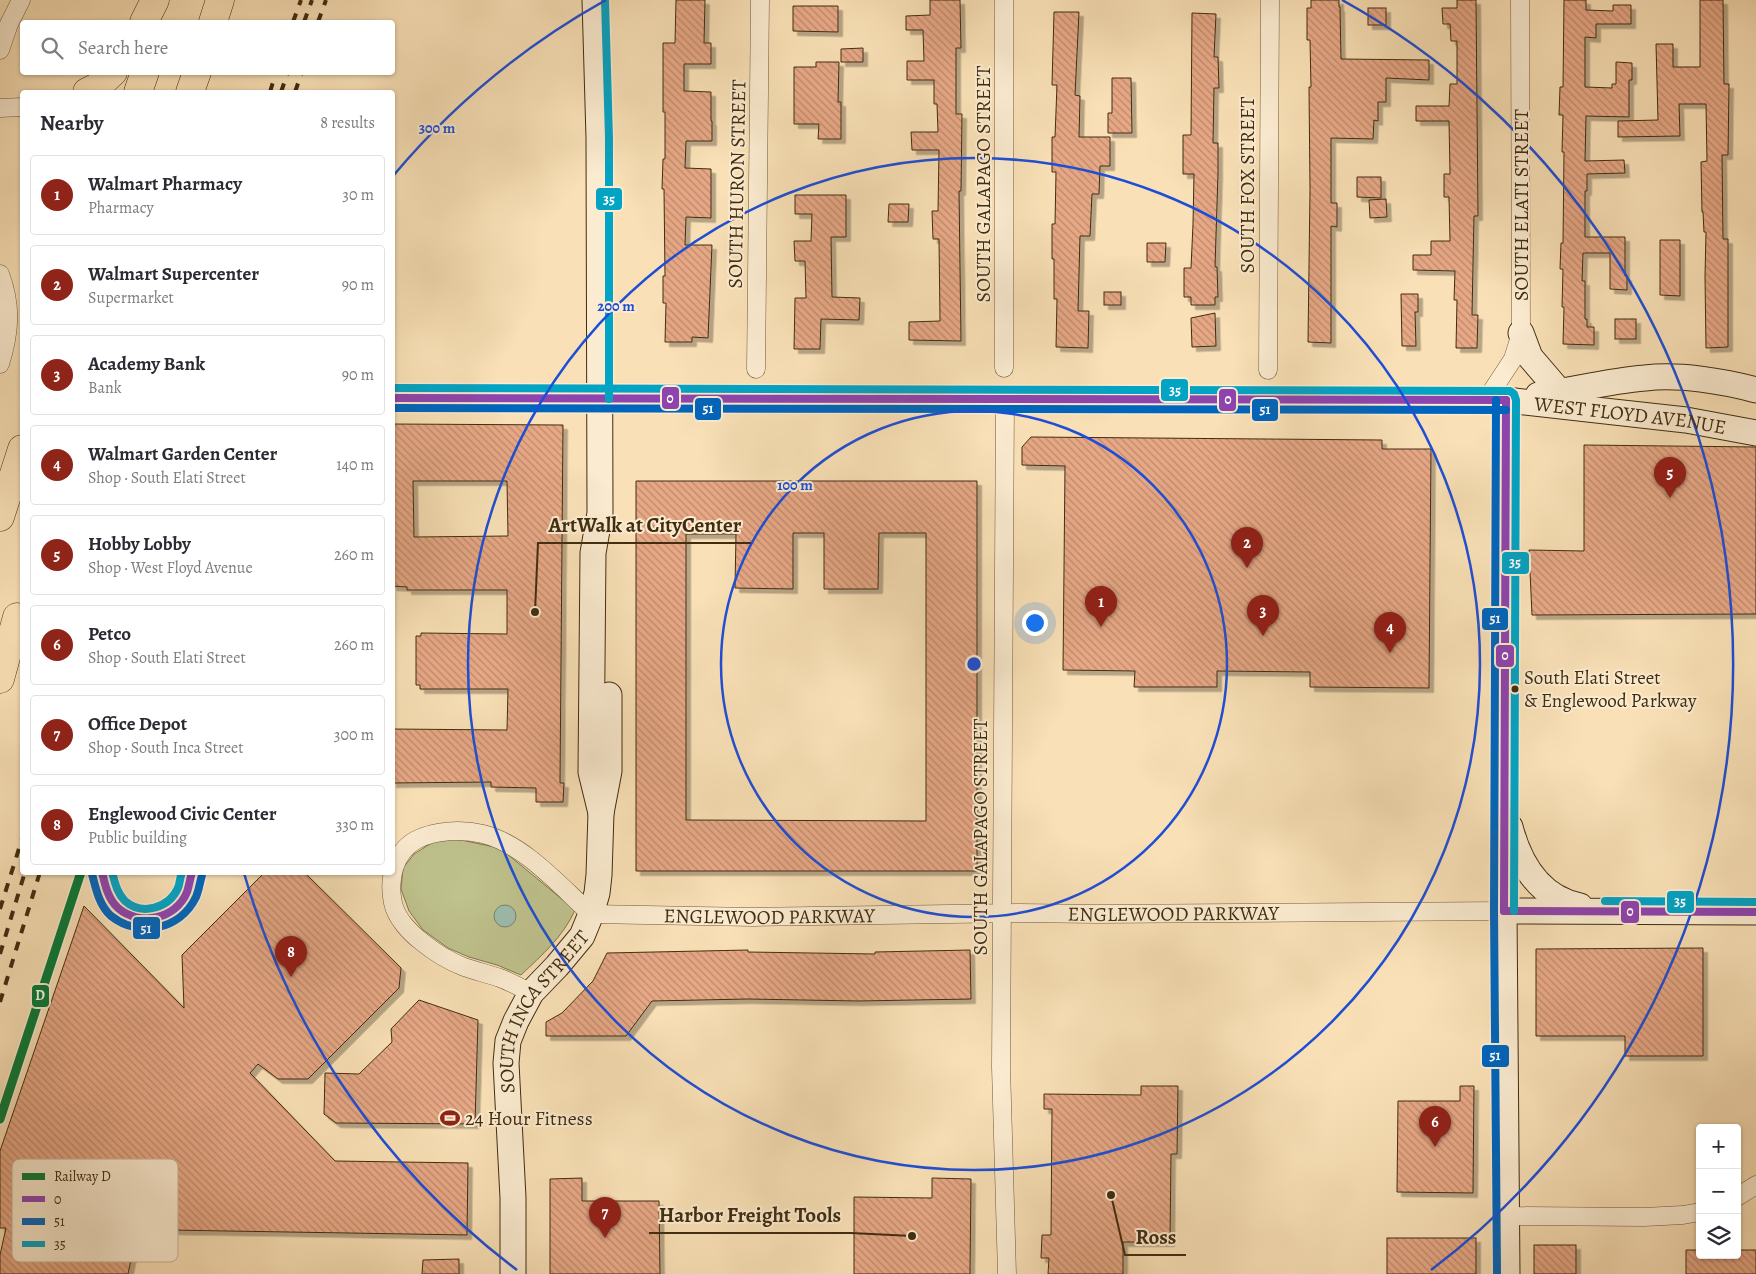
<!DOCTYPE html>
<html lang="en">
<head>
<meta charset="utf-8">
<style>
  body { margin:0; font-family:Alegreya,serif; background:#f7f7f7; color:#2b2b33 }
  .controls { position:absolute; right:15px; bottom:15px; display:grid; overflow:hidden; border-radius:5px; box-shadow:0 1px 4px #0004 }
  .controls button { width:45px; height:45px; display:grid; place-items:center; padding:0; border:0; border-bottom:1px solid #e1e1e2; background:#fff; color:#2b2b33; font:25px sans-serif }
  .you { position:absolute; left:1034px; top:622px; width:18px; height:18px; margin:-12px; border:4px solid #fff; border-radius:50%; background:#1a73e8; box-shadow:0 0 0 8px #1a73e833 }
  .badge { display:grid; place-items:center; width:32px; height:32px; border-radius:50%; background:#8f2418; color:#fff; font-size:16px; font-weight:700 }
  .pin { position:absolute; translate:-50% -41px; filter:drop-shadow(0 1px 2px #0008) }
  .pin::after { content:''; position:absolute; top:26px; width:18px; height:15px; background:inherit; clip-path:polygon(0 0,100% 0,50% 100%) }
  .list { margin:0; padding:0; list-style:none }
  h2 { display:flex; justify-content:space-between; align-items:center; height:65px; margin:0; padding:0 20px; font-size:21px }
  h2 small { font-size:16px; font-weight:400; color:#7c7c81 }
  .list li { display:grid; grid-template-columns:32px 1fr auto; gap:15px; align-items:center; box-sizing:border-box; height:80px; margin:0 10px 10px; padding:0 10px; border:1px solid #e1e1e2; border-radius:5px }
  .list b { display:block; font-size:19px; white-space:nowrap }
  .list p { margin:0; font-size:16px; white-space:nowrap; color:#7c7c81 }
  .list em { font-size:16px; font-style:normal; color:#7c7c81 }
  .icon { flex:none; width:28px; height:28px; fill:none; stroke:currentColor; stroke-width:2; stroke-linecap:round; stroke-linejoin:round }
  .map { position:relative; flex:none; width:1756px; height:1274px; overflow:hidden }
  .search { position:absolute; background:#fff; box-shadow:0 1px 4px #0004; left:20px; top:20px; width:375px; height:55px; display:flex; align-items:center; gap:12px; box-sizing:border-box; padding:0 18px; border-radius:5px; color:#7c7c81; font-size:19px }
  .panel { position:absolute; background:#fff; box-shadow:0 1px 4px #0004; left:20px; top:90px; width:375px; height:785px; border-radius:5px }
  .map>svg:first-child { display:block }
  .green { fill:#bfc28d; stroke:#80784e }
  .water { fill:#9ebdaf; stroke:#78836f }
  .building { fill:url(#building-back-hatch); stroke:#402d10; fill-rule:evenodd; filter:url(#shadow) }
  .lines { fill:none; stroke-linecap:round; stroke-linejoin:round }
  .street-casing { stroke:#6e5a3a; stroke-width:19 }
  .secondary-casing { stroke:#402d10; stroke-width:27 }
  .highway-casing { stroke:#402d10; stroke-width:29 }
  .street { stroke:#fbebd0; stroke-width:18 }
  .secondary { stroke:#fbebd0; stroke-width:25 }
  .highway { stroke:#f9e0b6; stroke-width:28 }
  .rail { stroke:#402d10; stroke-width:4; stroke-dasharray:9 9; stroke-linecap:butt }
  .bus-1-casing { stroke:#fbebd0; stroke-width:11 }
  .bus-2-casing { stroke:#fbebd0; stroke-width:11 }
  .bus-3-casing { stroke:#fbebd0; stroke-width:11 }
  .bus-1 { stroke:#8e44ad; stroke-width:8 }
  .bus-2 { stroke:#0065bd; stroke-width:8 }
  .bus-3 { stroke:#03a3c4; stroke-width:8 }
  .rail-1-casing { stroke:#fbebd0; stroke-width:12 }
  .rail-1 { stroke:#047835; stroke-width:9 }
  .ring { fill:none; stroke:#1d4ed8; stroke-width:2.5 }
  .bus-dot { fill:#402d10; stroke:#fbebd0; stroke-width:2 }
  .labels { text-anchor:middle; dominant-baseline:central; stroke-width:4; stroke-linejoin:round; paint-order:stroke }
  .bus-label { font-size:19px; fill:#402d10; stroke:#fbebd0; text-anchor:start }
  .street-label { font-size:20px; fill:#402d10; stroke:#fbebd0 }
  .poi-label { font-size:20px; fill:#402d10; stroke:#fbebd0; text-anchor:start }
  .key { fill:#fbebd0; stroke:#c3b296; stroke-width:1 }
  .key-label { font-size:14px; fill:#402d10 }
  .centre { fill:#1d4ed8; stroke:#fbebd0; stroke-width:2.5 }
  .ring-label { font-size:15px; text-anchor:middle; font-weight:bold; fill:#1d4ed8; stroke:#fbebd0; stroke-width:4; stroke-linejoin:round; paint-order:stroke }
  .leader { fill:none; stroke:#402d10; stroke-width:2 }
  .callout-dot { fill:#402d10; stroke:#fbebd0; stroke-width:2 }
  .callout-label { font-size:21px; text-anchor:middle; font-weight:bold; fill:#402d10; stroke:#fbebd0; stroke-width:4; stroke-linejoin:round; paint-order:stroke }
  .line-badge { stroke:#fbebd0; stroke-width:2 }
  .badge-label { font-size:14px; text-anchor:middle; font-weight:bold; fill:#fff }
</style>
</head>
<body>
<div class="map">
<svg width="1756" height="1274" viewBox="0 0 1756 1274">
  <defs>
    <pattern id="building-back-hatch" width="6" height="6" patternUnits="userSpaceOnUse" patternTransform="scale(1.25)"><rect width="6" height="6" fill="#e7a886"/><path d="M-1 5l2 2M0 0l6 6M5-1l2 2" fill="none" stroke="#bd896c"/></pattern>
    <filter id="shadow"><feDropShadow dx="4.5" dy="4.5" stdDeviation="0" flood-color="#0004"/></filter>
  </defs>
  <rect width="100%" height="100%" fill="#f9e0b6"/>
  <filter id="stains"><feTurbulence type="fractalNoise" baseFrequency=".004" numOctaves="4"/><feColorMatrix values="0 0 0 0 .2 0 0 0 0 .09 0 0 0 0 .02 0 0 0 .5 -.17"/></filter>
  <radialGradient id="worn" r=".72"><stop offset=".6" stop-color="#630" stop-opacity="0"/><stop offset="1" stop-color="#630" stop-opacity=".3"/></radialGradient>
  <path class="green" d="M456 839 500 848 575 910C563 937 542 955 521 975L497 965 469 957 448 948 423 930 409 911 401 889 403 868 414 854 433 842Z"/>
  <circle class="water" cx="505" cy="916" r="11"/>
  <g class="building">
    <polygon points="676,0 705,0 704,43 711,43 711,64 684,64 684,91 711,92 711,121 712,121 712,141 686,141 685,168 711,169 711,218 686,217 685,245 712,245 708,338 692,337 692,342 665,342 666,303 663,303 663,276 665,276 664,189 662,189 663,159 665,159 665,112 663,112 663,43 675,43"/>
    <polygon points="930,0 960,0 961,48 956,48 956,114 962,114 961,191 959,191 961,341 909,340 909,322 940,321 939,239 933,239 932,211 938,211 939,150 912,150 911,132 938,132 937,104 934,104 934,80 907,80 907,61 924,61 923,30 906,30 906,16 930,15"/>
    <polygon points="1311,0 1339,0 1339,7 1340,7 1341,59 1429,60 1429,80 1386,78 1386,102 1378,102 1378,121 1374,120 1373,139 1331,138 1331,203 1337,203 1337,227 1331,226 1331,343 1308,342 1310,190 1309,87 1311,87 1310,40 1307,40 1307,8 1311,8"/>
    <polygon points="1457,0 1476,0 1478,216 1474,216 1472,315 1478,315 1477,348 1456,348 1457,300 1454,300 1455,271 1413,270 1413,255 1431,255 1431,241 1450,241 1449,197 1444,197 1444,174 1450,174 1449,121 1416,121 1416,106 1449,106 1450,84 1457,84 1457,41 1451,41 1450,24 1443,24 1442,8 1457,8"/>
    <polygon points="1564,0 1586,0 1586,10 1613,11 1613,5 1631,5 1631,24 1596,24 1596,38 1585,37 1585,87 1612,88 1612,84 1616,84 1616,62 1632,63 1632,80 1629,80 1629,117 1586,116 1585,161 1624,160 1625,173 1587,174 1587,191 1585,191 1585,237 1625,237 1625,276 1627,276 1627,290 1610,289 1610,253 1583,253 1582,281 1585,281 1585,319 1587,319 1587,327 1594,327 1594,345 1563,344 1564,307 1562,307 1563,269 1560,269 1561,243 1563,243 1564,152 1562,152 1563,115 1559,115 1560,87 1563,87"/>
    <polygon points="1700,0 1723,0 1724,84 1729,84 1728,155 1722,155 1723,239 1728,239 1728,347 1706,348 1705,277 1706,232 1704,232 1703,212 1702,212 1701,162 1707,161 1706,104 1679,104 1680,136 1618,137 1618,121 1658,120 1656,44 1673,44 1673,67 1700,67"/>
    <polygon points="793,6 838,6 838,32 793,31"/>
    <rect x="1368" y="8" width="18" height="17"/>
    <polygon points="1054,12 1079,12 1075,95 1080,96 1079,137 1110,137 1110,166 1100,166 1099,194 1092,194 1090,236 1080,236 1078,311 1089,311 1088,348 1056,347 1057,299 1054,299 1054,259 1052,259 1052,224 1055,224 1056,172 1052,172 1052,137 1055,137 1057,85 1052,85"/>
    <polygon points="1192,13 1216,14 1214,57 1218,57 1219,88 1214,88 1213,143 1218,143 1218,174 1215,267 1217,267 1218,297 1215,297 1215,305 1191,305 1191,297 1184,297 1184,268 1191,268 1193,224 1194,174 1183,174 1183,135 1191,135"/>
    <polygon points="863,48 863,62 841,62 841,49"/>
    <polygon points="816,62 839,62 838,102 841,102 841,139 818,139 819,124 794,124 794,67 816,67"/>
    <polygon points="1112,78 1131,78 1132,133 1108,133 1108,113 1112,113"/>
    <polygon points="1357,177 1381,177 1381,198 1357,197"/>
    <polygon points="795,195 846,195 846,237 831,237 832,297 860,298 859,320 821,319 820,349 794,349 795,298 806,298 805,261 795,261 794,241 811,241 812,214 795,214"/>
    <polygon points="1386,199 1387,217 1370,218 1369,200"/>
    <polygon points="889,204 909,204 908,222 888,222"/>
    <polygon points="1660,240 1680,240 1680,296 1660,295"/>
    <polygon points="1147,243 1166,243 1165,262 1147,262"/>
    <rect x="1104" y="292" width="17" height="13"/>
    <polygon points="1401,294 1418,294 1418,312 1415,312 1416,346 1402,346"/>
    <polygon points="1215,313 1216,346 1192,347 1191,318"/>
    <rect x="1615" y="319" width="21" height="20"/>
    <path d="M392 424 563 425 560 783H564L563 802H536V788L491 787V782L392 783V729L507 730 508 689H420V685H416V636H421V633L507 634V590H407V587L392 586ZM413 481H507L508 536 414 537Z"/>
    <polygon points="1031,437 1382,440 1382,449 1431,449 1429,688 1310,687 1310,672 1217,671 1217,687 1134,687 1135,671 1063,670 1065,466 1022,465 1022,447"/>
    <polygon points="1584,445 1756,447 1756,614 1532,615 1529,550 1584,551"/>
    <path d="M636 481H977V871H636ZM793 533H824V589H878L879 533H926V821L686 820V534H736L735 588 793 589Z"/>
    <polygon points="265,872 304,872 401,968 399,988 308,1079 278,1079 258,1064 250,1073 335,1161 468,1163 467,1235 48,1228 47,1237 132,1255 128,1274 0,1274 0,1255 6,1228 0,1228 0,1151 84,906 184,1008 182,955"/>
    <polygon points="1703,948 1703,1056 1625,1056 1625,1036 1536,1036 1536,949"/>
    <polygon points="748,950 748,952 875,954 875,952 970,950 971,999 858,1001 748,999 652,1001 626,1036 546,1036 546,1022 562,1013 593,981 607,953"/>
    <polygon points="419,1000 478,1020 475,1124 336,1123 324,1114 325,1073 359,1074 392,1042 391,1029"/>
    <polygon points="1141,1086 1178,1086 1177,1154 1171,1154 1170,1242 1123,1242 1123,1274 1048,1274 1049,1258 1041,1258 1042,1235 1051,1235 1052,1109 1044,1109 1044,1094 1141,1095"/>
    <polygon points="1460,1086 1474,1086 1473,1193 1397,1192 1398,1101 1460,1101"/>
    <polygon points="582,1178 582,1201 659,1201 660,1274 550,1274 550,1179"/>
    <polygon points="932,1178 971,1179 970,1274 854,1274 854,1197 932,1198"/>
    <rect x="1387" y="1238" width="89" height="36"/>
    <rect x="1534" y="1245" width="42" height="29"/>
    <polygon points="1686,1250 1700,1250 1700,1255 1737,1255 1737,1250 1756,1250 1756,1274 1686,1274"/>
    <polygon points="459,1259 459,1274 422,1274 423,1260"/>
  </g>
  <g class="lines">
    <defs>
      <g id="street">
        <polyline points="1004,0 1004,368"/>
        <polyline points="0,50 9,24 21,0"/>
        <polyline points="0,108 22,107"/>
        <path d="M0 274C12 306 10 332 0 364"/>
        <polyline points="756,369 760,0"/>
        <polyline points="1268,370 1270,0"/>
        <polyline points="392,398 599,399"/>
        <polyline points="1005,400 1001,1067 1007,1274"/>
        <polyline points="1486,400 1513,359 1521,333 1520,0"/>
        <path id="s1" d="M531 993C521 988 511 982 500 978 488 974 476 971 464 967 449 961 434 952 422 942 410 933 396 918 393 903 388 880 394 852 416 840 435 830 462 829 483 834 524 844 560 886 591 914L753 917 1019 913 1097 914 1504 911"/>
        <polyline points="1737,1197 1756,1185"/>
        <polyline points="1507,1216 1644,1217 1683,1215 1700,1212"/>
      </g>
      <g id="secondary">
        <polyline points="595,0 599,138 600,513 593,553 591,772 601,813"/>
        <polyline points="1521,333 1530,357 1560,392"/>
        <path d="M1538 395C1573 390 1609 381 1645 378 1679 374 1723 381 1756 390"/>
        <path id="s2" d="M599 399 1506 400 1686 420 1756 433"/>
        <polyline points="1506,400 1504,911 1507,1274"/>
        <path d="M1510 827C1520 865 1540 898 1580 906"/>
        <polyline points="1504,911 1756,912"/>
        <path id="s3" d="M513 1274V1198L506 1063 508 1041 516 1021 531 993 557 966 582 936 591 914 597 893 599 875 601 813 609 771V695"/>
      </g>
      <g id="highway">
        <polyline points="144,22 155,0"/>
        <polyline points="213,22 220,0"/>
        <polyline points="87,92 97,87 113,72"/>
        <polyline points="138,92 145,72"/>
        <polyline points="190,92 197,72"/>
        <polyline points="0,517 22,449"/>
        <polyline points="0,679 17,617"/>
      </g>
    </defs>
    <use href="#street" class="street-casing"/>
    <use href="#secondary" class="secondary-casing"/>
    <use href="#highway" class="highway-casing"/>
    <use href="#street" class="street"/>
    <use href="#secondary" class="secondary"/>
    <use href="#highway" class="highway"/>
    <g class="rail">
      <polyline points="293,22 301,0"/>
      <polyline points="304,22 312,0"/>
      <polyline points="318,22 326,0"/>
      <polyline points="270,92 276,72"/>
      <polyline points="281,92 288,72"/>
      <polyline points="295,92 302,72"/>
      <polyline points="0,909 22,839"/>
      <polyline points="0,954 25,872"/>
      <polyline points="0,1002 40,872"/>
    </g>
    <defs>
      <g id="bus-1">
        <polyline points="392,398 1506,400"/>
        <path d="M102 872C105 885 108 899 118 908 140 927 176 919 187 892 189 886 190 879 192 872"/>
        <polyline points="1504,911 1506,400"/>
        <polyline points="1504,911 1756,912"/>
      </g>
      <g id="bus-2">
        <polyline points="1496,400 1494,911 1497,1274"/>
        <polyline points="392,408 1506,410"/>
        <path d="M92 874C96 889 99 905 111 916 139 938 180 930 196 897 199 890 200 882 202 875"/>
      </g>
      <g id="bus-3">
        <polyline points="605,0 609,138 609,399"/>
        <polyline points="392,388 1510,391 1514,394 1516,400 1514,911"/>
        <path d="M112 872C115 883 117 893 125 901 142 916 169 908 178 888 180 883 180 877 182 872"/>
        <polyline points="1605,901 1756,902"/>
      </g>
    </defs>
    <use href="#bus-1" class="bus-1-casing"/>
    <use href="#bus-2" class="bus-2-casing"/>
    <use href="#bus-3" class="bus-3-casing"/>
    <use href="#bus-1" class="bus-1"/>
    <use href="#bus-2" class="bus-2"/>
    <use href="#bus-3" class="bus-3"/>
    <defs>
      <polyline id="rail-1" points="0,1119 81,872"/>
    </defs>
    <use href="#rail-1" class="rail-1-casing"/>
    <use href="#rail-1" class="rail-1"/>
  </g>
  <g class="ring">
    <circle cx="974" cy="664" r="253"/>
    <circle cx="974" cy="664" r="506"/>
    <path d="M517 1270A759 759 0 0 1 244 873M393 176A759 759 0 0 1 606 0M1342 0A759 759 0 0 1 1431 1270"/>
  </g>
  <defs>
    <symbol id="stadium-bare" viewBox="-9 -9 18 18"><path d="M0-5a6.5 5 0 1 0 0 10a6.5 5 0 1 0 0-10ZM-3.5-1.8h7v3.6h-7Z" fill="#8f2418" stroke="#fbebd0" stroke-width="2.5" paint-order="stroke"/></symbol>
  </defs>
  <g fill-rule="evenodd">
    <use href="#stadium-bare" x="436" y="1104" width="28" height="28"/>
  </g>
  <circle class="bus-dot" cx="1515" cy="689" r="4.5"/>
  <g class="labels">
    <g class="bus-label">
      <text x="1524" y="678">South Elati Street<tspan x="1524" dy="23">&amp; Englewood Parkway</tspan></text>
    </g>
    <g class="street-label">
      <text transform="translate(737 184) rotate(-89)">SOUTH HURON STREET</text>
      <text transform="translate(983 184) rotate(-90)">SOUTH GALAPAGO STREET</text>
      <text transform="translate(1247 185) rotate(-90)">SOUTH FOX STREET</text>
      <text transform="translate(1521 205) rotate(-90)">SOUTH ELATI STREET</text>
      <text stroke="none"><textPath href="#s2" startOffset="1032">WEST FLOYD AVENUE</textPath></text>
      <text transform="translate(980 837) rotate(-90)">SOUTH GALAPAGO STREET</text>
      <text stroke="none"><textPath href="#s1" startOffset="1029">ENGLEWOOD PARKWAY</textPath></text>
      <text stroke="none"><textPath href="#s1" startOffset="625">ENGLEWOOD PARKWAY</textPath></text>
      <text stroke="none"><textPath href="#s3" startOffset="274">SOUTH INCA STREET</textPath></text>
    </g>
    <g class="poi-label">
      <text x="465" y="1118">24 Hour Fitness</text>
    </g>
  </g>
  <rect x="12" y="1159" width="166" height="103" rx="8" class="key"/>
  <rect x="22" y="1173" width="23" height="7" fill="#047835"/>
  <rect x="22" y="1196" width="23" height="6" fill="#8e44ad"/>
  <rect x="22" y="1218" width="23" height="7" fill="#0065bd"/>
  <rect x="22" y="1241" width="23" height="6" fill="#03a3c4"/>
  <g class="key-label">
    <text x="54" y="1181">Railway D</text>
    <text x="54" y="1204">0</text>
    <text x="54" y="1226">51</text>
    <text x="54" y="1249">35</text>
  </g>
  <circle cx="974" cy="664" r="8" class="centre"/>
  <g class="ring-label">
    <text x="437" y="133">300 m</text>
    <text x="616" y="311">200 m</text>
    <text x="795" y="490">100 m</text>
  </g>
  <path class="leader" d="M535 612L538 543H751M912 1236L851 1233H649M1111 1195L1125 1255H1186"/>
  <g class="callout-dot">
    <circle cx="535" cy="612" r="5"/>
    <circle cx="912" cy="1236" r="5"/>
    <circle cx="1111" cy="1195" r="5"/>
  </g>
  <g class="callout-label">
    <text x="645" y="532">ArtWalk at CityCenter</text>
    <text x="750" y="1222">Harbor Freight Tools</text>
    <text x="1156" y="1244">Ross</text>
  </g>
  <g class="line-badge">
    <rect x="595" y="187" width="28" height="24" rx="5" fill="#03a3c4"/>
    <rect x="1160" y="378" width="29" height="24" rx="5" fill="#03a3c4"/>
    <rect x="661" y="386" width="19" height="24" rx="5" fill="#8e44ad"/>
    <rect x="1218" y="388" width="19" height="24" rx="5" fill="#8e44ad"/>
    <rect x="694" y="397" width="28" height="24" rx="5" fill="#0065bd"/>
    <rect x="1251" y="398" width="28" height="24" rx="5" fill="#0065bd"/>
    <rect x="1501" y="551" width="29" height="24" rx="5" fill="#03a3c4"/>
    <rect x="1481" y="607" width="28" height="24" rx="5" fill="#0065bd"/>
    <rect x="1495" y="644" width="20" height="24" rx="5" fill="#8e44ad"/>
    <rect x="1666" y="890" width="29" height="24" rx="5" fill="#03a3c4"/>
    <rect x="1620" y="900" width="20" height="24" rx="5" fill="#8e44ad"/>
    <rect x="132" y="916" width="29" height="24" rx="5" fill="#0065bd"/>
    <rect x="31" y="984" width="19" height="24" rx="5" fill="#047835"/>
    <rect x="1481" y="1044" width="29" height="24" rx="5" fill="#0065bd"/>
  </g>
  <g class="badge-label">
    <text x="609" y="204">35</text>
    <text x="1175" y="395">35</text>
    <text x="670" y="403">0</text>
    <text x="1228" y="404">0</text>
    <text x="708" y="413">51</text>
    <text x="1265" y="414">51</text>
    <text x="1515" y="567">35</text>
    <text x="1495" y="623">51</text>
    <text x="1505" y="660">0</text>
    <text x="1680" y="906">35</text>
    <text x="1630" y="916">0</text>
    <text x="146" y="933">51</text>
    <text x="40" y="1000">D</text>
    <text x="1495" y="1060">51</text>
  </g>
  <rect width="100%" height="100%" filter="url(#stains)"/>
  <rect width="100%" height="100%" fill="url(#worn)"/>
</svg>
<div class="controls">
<button>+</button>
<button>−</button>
<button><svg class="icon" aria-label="layers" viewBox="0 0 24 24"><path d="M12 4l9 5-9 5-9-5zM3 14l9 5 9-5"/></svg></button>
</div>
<div class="you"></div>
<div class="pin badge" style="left:1101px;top:627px">1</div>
<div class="pin badge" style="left:1247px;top:568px">2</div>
<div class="pin badge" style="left:1263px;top:636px">3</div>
<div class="pin badge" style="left:1390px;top:653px">4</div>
<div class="pin badge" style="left:1670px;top:498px">5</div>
<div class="pin badge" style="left:1435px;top:1147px">6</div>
<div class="pin badge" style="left:605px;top:1238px">7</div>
<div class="pin badge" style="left:291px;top:977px">8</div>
<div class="search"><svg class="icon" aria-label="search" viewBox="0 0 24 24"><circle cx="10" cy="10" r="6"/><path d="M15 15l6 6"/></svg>Search here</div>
<section class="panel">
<h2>Nearby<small>8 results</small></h2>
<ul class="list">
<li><span class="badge">1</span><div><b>Walmart Pharmacy</b><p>Pharmacy</p></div><em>30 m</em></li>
<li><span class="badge">2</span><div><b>Walmart Supercenter</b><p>Supermarket</p></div><em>90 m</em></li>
<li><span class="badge">3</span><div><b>Academy Bank</b><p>Bank</p></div><em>90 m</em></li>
<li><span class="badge">4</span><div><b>Walmart Garden Center</b><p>Shop · South Elati Street</p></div><em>140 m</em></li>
<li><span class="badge">5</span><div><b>Hobby Lobby</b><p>Shop · West Floyd Avenue</p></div><em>260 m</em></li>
<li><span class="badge">6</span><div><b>Petco</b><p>Shop · South Elati Street</p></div><em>260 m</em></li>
<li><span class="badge">7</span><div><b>Office Depot</b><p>Shop · South Inca Street</p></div><em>300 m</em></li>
<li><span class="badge">8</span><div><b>Englewood Civic Center</b><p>Public building</p></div><em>330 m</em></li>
</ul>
</section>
</div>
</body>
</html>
